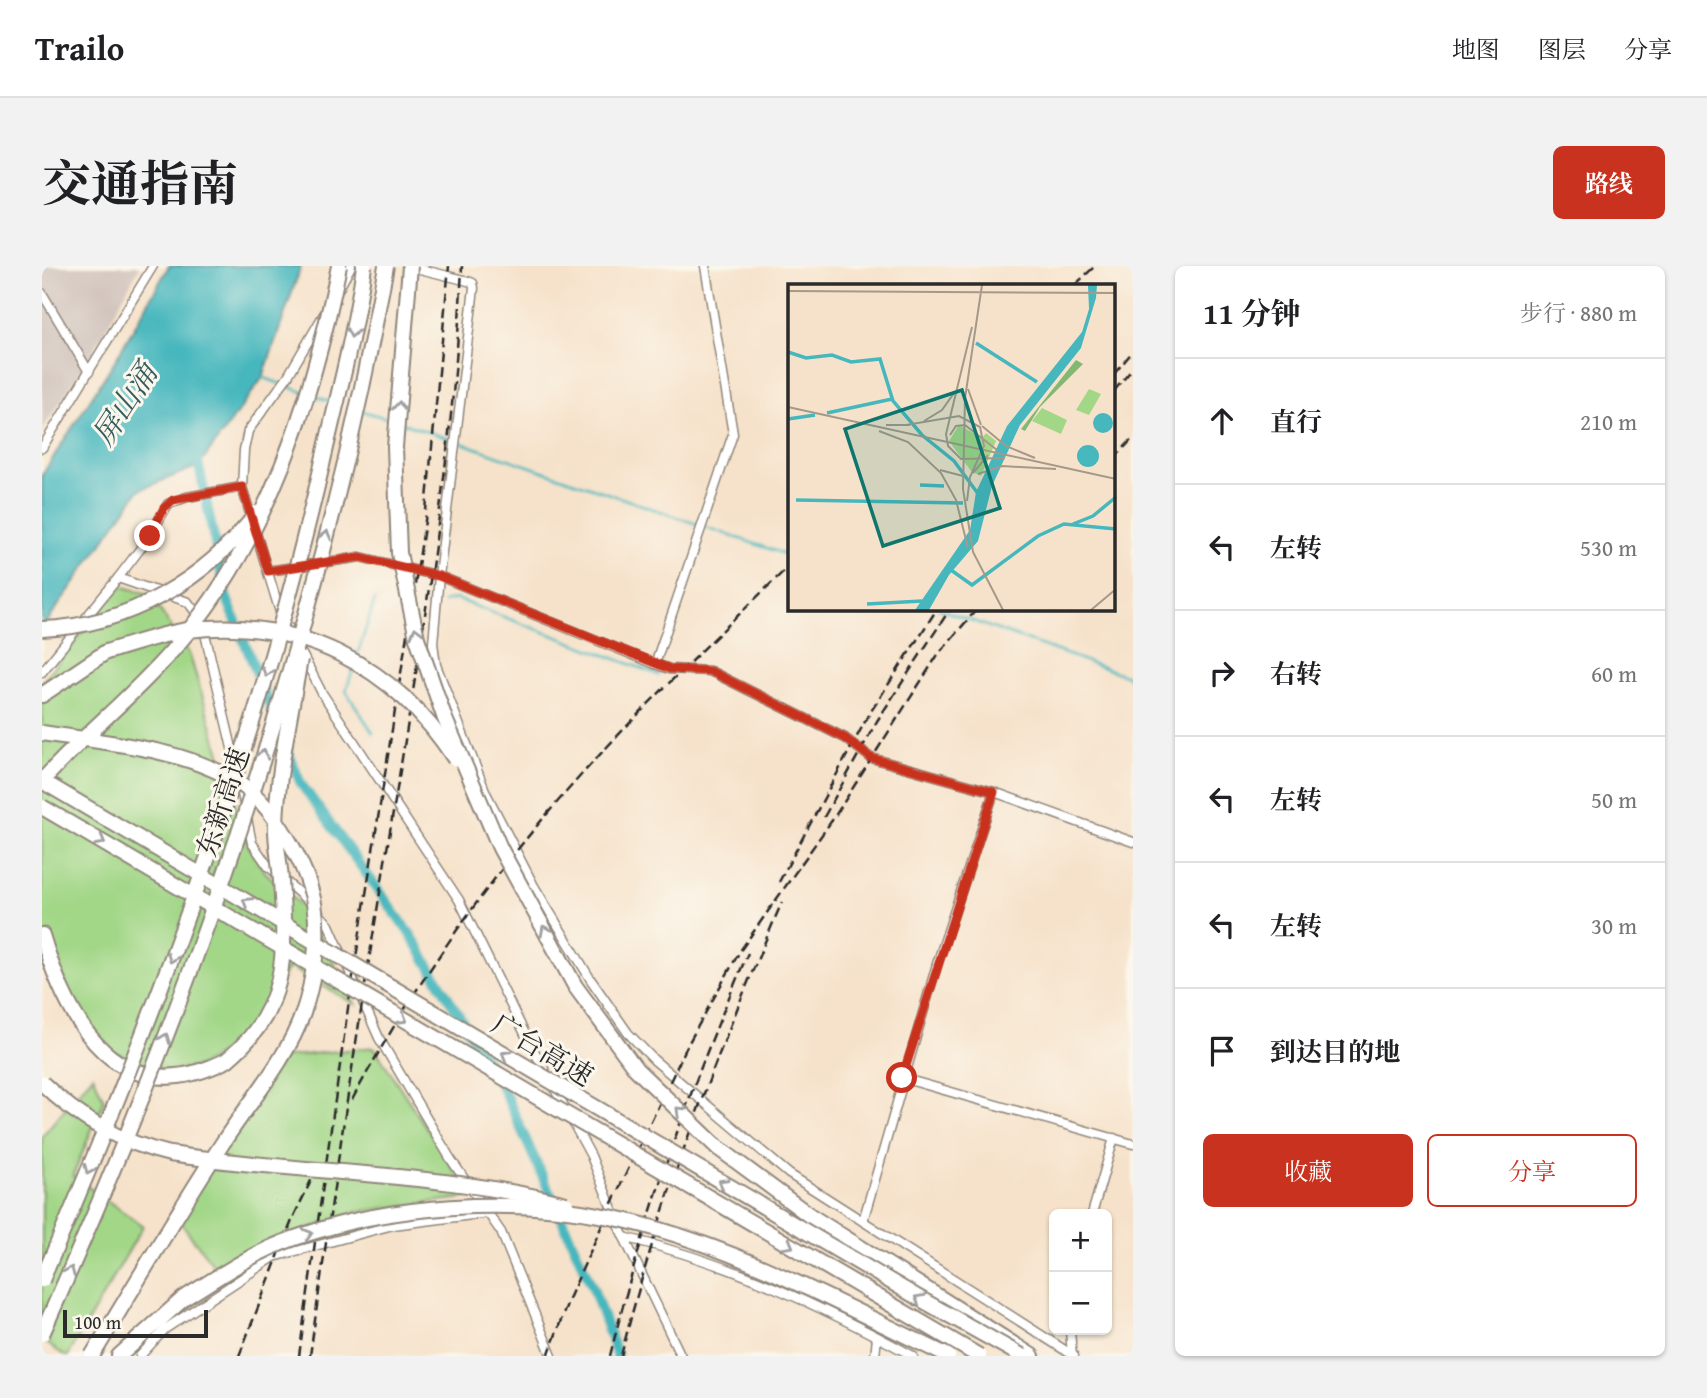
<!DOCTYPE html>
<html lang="zh">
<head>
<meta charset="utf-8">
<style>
  body { margin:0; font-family:"Gentium Book Plus","Noto Serif SC",serif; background:#f2f2f2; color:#202124 }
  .controls { position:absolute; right:21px; bottom:21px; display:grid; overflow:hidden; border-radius:10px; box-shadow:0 2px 5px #0004 }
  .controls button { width:63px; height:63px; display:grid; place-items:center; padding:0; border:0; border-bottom:2px solid #e0e0e0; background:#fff; color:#202124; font:35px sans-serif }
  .scale { position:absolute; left:21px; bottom:18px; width:145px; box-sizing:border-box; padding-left:7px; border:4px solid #2b2b2b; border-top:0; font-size:19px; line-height:24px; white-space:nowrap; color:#2b2b2b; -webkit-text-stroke:5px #fbf7ec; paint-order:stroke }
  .stop { position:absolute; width:21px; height:21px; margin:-16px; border:5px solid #c8321e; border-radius:50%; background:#fff }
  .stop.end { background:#c8321e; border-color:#fff; box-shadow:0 2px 7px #0008 }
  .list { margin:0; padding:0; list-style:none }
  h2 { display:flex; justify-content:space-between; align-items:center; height:91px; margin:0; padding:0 28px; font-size:30px }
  h2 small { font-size:23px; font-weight:400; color:#757577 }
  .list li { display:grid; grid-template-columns:46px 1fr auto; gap:21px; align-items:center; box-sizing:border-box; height:126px; padding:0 28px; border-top:2px solid #e0e0e0 }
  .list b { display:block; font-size:26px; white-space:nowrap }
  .list em { font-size:23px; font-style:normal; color:#757577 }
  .actions { display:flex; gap:14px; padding:21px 28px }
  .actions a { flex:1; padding:16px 0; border:2px solid #c8321e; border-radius:10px; text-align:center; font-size:24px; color:#c8321e }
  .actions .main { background:#c8321e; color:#fff }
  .icon { flex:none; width:38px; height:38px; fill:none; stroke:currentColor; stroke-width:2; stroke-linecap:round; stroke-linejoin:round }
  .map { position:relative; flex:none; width:1091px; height:1090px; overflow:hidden; border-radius:10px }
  header { display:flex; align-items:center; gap:42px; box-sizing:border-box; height:98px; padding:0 35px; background:#fff; border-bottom:2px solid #e0e0e0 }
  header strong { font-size:33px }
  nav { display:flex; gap:38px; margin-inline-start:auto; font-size:24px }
  .intro { display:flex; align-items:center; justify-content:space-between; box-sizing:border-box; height:168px; padding:0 42px }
  h1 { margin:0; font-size:49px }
  .button { padding:18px 32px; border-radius:10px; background:#c8321e; color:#fff; font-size:24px; font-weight:700 }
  main { display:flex; gap:42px; padding:0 42px }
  aside { flex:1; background:#fff; border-radius:10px; box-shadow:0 2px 5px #0004 }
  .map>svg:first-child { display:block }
  .industrial { fill:#cfc1ba }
  .green { fill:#a3d788; stroke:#67815a; stroke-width:2 }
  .water { fill:#47b7be; stroke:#397174; stroke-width:2 }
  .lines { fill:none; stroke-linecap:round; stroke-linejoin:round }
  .stream { stroke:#47b7be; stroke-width:2.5 }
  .canal { stroke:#47b7be; stroke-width:10 }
  .street-casing { stroke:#90867a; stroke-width:11 }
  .highway-casing { stroke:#90867a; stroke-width:18 }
  .street { stroke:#fff; stroke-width:8 }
  .highway { stroke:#fff; stroke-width:14 }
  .rail { stroke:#2b2b2b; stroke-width:2.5; stroke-dasharray:10 5; stroke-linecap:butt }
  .highway-bridge-casing { stroke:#90867a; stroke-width:18; stroke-linecap:butt }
  .highway-bridge { stroke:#fff; stroke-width:14 }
  .oneway { stroke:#a0a0a0 }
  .route { stroke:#c8321e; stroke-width:9 }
  .labels { text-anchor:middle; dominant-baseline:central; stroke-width:6; stroke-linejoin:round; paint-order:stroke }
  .street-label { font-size:28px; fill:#2b2b2b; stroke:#fbf7ec }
  .water-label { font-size:30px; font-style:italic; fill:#355c5e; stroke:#fbf7ec }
  .inset-river { fill:none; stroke:#47b7be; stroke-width:3.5 }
  .inset-road { fill:none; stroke:#a5998a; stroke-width:2 }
  .view { fill:#0f766e; fill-opacity:0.15; stroke:#0f766e; stroke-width:3.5 }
  .inset-edge { fill:none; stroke:#2b2b2b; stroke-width:3.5 }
</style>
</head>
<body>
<header>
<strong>Trailo</strong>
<nav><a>地图</a><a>图层</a><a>分享</a></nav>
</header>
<div class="intro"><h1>交通指南</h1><a class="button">路线</a></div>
<main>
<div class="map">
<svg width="1091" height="1090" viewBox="0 0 1091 1090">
  <rect width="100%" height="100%" fill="#fbf7ec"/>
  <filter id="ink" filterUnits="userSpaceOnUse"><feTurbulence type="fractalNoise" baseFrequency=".0143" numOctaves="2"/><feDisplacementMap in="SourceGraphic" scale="14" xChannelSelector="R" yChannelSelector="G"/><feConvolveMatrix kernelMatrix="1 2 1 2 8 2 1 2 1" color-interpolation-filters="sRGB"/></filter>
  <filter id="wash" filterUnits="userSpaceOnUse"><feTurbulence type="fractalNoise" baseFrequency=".00686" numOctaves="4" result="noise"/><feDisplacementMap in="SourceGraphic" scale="28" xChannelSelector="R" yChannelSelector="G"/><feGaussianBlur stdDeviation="1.57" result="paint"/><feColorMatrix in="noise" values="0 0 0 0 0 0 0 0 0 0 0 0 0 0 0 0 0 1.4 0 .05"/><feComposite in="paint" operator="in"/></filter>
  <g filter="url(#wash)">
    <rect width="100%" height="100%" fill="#f6e2ca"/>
    <polygon class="industrial" points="0,0 98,0 48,91 0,164"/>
    <g class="green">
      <polygon points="79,320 107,328 147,387 207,581 223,606 264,644 313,738 247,701 203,771 158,800 124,805 69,785 33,744 13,686 0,673 0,416"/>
      <polygon points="332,781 429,931 314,946 210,983 174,1002 130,946 243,791"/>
      <polygon points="51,809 62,834 31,910 101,960 26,1090 23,1090 0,1074 0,870"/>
    </g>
    <polygon class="water" points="127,0 259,0 221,111 157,200 97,224 0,363 0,209 74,93"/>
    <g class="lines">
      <g class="stream">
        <polyline points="217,110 261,126"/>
        <polyline points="270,129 290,136"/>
        <polyline points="320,145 351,154"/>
        <polyline points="360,157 411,174"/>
        <polyline points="417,176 748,290"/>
        <polyline points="401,336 414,333 617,409"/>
        <polyline points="897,343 1091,412"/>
        <polyline points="314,393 333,334"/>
        <polyline points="311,403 304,425 331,467"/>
      </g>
      <polyline class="canal" points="151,188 157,200 184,330 259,518 369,669 461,823 551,1022 575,1090"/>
    </g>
  </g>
  <g filter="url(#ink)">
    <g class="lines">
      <defs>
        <g id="street">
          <polyline points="366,0 426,15 431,17 432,22 397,310 391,377 394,399 444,527 492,620 549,714 586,767 612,794 747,908 1032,1090"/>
          <polyline points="297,22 309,0"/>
          <polyline points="0,27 47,106"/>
          <polyline points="0,182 111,0"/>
          <polyline points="226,305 318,291 397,310 613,398 627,403 668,405 803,472 829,492 952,526 1091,576"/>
          <polyline points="76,312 146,336 160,355 194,499"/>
          <polyline points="251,371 237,343 200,221 202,184 206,165 246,110 282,48"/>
          <polyline points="260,388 280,427 417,634 484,770 549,890 578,963 639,1090"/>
          <polyline points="613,398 691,168 663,0"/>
          <polyline points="0,406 76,312 108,270 126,238 145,231 200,221"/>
          <polyline points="198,518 210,577 226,600 266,635 287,659 337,772 408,892 459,966 510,1090"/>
          <polyline points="860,812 1091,878"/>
          <polyline points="1050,948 1072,872"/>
          <polyline points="821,955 895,698 952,526"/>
          <path d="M582 971C685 996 778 1039 871 1090"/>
          <polyline points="1028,1064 1030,1090"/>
          <polyline points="98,1090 123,1063 232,991 351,959 446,947"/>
          <polyline points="833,1090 835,1071"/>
        </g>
        <g id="highway">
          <polyline points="0,429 64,386"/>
          <path d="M0 669C26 758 77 849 185 794"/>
          <polyline points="767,949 990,1090"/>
          <polyline points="77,1090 141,1033"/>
        </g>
      </defs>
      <use href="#street" class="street-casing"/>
      <use href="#highway" class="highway-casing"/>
      <use href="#street" class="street"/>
      <use href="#highway" class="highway"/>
      <g class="rail">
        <polyline points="1033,19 1053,0"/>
        <polyline points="1072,108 1091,85"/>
        <polyline points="1072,125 1091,102"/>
        <polyline points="1072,193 1091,172"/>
        <polyline points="782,551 835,455 908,343"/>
        <polyline points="737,616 826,450 895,343"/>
        <path d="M310 834C367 728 438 624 518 533 589 451 670 375 748 299"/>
        <polyline points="197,1090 251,952 278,896"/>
        <polyline points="257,1090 306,742 383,255 407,0"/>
        <path d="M268 1090C290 931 314 772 340 614 373 410 411 207 420 0"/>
        <polyline points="506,1090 526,1035 570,937 646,778 698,685 793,550 897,387 935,343"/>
        <path d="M568 1090C602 952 649 817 706 687"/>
        <path d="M579 1090C618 933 676 784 740 636"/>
      </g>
      <defs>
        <g id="highway-bridge">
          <path d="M297 0C270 135 226 273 135 379 94 428 43 467 0 515L875 1031 980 1090"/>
          <polyline points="368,0 353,181 357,287 375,372 403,453 458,582 533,720 594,803 675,881 767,949"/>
          <path d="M0 363C86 360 163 314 215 247"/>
          <path d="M64 386C91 378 119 368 146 364 258 350 353 400 413 493"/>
          <path d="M0 467C64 477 137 481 194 515 230 536 264 597 272 637 278 672 272 715 261 747 245 794 207 836 180 878 135 947 93 1019 50 1090"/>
          <polyline points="0,541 937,1090"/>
          <path d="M185 794C246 744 244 690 239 615 238 596 233 576 234 557 236 502 249 447 258 393"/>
          <path d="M0 817C37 853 77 876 128 888 259 908 394 905 524 938"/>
          <path d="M0 1014C114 750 215 479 280 199 295 133 313 67 322 0"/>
          <path d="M141 1033C177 1010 212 986 253 972 348 938 469 931 568 951 687 976 797 1038 906 1090"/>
          <path d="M0 1068C153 727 278 368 344 0"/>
        </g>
      </defs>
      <use href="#highway-bridge" class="highway-bridge-casing"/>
      <use href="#highway-bridge" class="highway-bridge"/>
    </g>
    <defs><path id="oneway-chevron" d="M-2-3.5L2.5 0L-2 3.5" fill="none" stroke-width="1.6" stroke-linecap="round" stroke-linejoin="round" transform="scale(1.75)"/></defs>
    <g class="oneway">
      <use href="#oneway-chevron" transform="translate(310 67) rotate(101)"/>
      <use href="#oneway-chevron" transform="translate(357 140) rotate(-85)"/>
      <use href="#oneway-chevron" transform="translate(284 269) rotate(-76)"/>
      <use href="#oneway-chevron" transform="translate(374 366) rotate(-104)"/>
      <use href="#oneway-chevron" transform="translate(225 406) rotate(107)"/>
      <use href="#oneway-chevron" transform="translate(221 488) rotate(-72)"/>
      <use href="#oneway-chevron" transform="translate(59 575) rotate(30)"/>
      <use href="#oneway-chevron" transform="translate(205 636) rotate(-149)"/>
      <use href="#oneway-chevron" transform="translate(503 664) rotate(-118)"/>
      <use href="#oneway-chevron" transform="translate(130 692) rotate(111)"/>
      <use href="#oneway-chevron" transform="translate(361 753) rotate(31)"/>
      <use href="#oneway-chevron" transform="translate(123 772) rotate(-69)"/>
      <use href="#oneway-chevron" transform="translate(464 789) rotate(-149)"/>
      <use href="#oneway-chevron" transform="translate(638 845) rotate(-136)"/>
      <use href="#oneway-chevron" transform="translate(47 904) rotate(113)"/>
      <use href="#oneway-chevron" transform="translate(681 917) rotate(-149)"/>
      <use href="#oneway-chevron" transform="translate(266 968) rotate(-16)"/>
      <use href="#oneway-chevron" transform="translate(747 979) rotate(30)"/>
      <use href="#oneway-chevron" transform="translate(28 1005) rotate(-67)"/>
      <use href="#oneway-chevron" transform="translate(877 1033) rotate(-150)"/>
    </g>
  </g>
  <g class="lines" filter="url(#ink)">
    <polyline class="route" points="108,270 122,242 131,234 200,221 226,305 318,291 397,310 628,403 668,405 803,472 829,492 952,526 860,812"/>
  </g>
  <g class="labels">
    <g class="street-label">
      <text transform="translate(180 536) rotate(-72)">东新高速</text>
      <text transform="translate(501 783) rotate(31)">广台高速</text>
    </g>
    <g class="water-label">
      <text transform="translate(82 138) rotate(-57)">屏山涌</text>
    </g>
  </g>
  <g transform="translate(746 18)">
    <rect width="327" height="327" fill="#f6e2ca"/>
    <path d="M301 105 313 110 301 131 288 126ZM254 124 279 136 273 150 244 137ZM171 141 194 154 198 149 208 157 193 192 183 187 161 157Z" fill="#a3d788"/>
    <path d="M288 76 295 80 252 123 237 147 233 145Z" fill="#82b874"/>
    <path d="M300 1H309L308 14 293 64 232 141 204 202 190 257 161 291 141 326H127L182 246 188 208 219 142 294 48 301 25ZM305 139a10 10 0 1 1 20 0a10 10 0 1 1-20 0ZM289 172a11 11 0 1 1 22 0a11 11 0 1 1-22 0Z" fill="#47b7be"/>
    <path class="inset-river" d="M188 59 249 98M0 68 18 74 44 71 63 78 92 75 105 117 134 151 166 177 191 211M39 129 104 115M0 135 27 131M132 201 156 202M8 216 175 219M285 240 305 232 328 213M163 286 184 301 250 252 276 240 328 245M79 320 134 317"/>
    <path class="inset-road" d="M194 1 177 114 175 205 185 268 215 326M0 7 328 9M184 43 158 150 160 162 173 175 217 174M180 105 193 141M0 123 328 195M136 137 154 126 166 109M98 141H122M118 141 171 132 192 143 196 162 182 193 179 217M194 142 218 162 247 174M91 147 120 158 153 189 168 216 180 264M162 151 168 142 177 141 209 166M152 186 175 192M185 189 200 171M190 190 214 182 268 185M303 326 328 305"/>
    <path class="view" d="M174 106 212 224 95 262 57 145Z"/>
    <rect width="327" height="327" class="inset-edge"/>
  </g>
</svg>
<div class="controls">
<button>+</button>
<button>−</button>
</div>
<div class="scale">100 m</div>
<div class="stop" style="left:860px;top:812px"></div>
<div class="stop end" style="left:108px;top:270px"></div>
</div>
<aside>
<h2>11 分钟<small>步行 · 880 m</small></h2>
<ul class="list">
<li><svg class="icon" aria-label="ahead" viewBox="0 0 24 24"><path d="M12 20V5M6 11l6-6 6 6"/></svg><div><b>直行</b></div><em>210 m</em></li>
<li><svg class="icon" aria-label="left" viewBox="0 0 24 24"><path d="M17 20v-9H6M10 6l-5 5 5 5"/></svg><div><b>左转</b></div><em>530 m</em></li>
<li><svg class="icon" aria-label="right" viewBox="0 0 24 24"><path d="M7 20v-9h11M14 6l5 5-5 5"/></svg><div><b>右转</b></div><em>60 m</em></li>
<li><svg class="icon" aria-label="left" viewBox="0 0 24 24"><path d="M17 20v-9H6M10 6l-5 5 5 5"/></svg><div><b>左转</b></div><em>50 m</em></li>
<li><svg class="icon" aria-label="left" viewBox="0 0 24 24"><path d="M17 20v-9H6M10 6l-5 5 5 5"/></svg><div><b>左转</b></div><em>30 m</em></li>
<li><svg class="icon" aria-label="arrive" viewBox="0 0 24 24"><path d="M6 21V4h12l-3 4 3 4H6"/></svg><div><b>到达目的地</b></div></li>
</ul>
<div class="actions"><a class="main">收藏</a><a>分享</a></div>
</aside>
</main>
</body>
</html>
